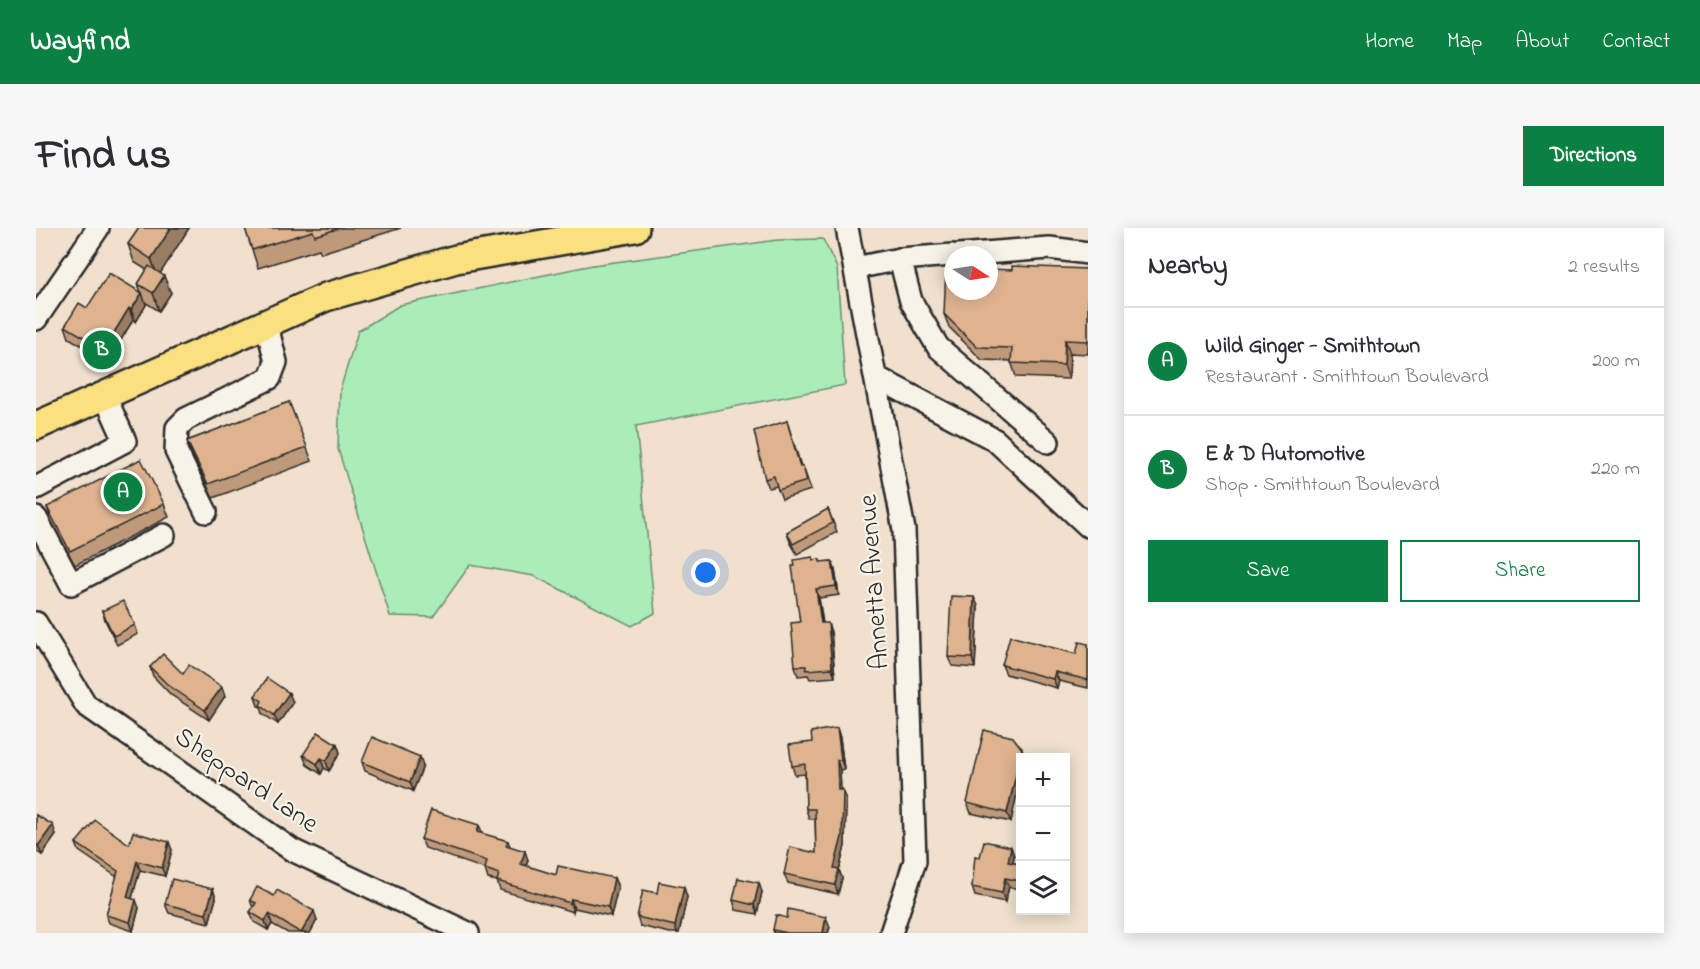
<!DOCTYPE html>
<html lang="en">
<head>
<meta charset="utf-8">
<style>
  body { margin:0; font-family:"Indie Flower",sans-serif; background:#f7f7f7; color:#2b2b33 }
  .controls { position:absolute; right:18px; bottom:18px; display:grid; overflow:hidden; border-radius:0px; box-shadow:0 3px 15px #0003 }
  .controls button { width:54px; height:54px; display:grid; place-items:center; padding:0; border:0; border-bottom:2px solid #e1e1e2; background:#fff; color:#2b2b33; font:30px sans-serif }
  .compass { position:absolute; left:908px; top:18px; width:54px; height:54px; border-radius:50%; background:#fff; box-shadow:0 3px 15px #0003; rotate:102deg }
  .you { position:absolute; left:670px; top:345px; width:21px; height:21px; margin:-15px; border:4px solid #fff; border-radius:50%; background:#1a73e8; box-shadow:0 0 0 9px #1a73e833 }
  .badge { display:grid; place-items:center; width:39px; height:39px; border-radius:50%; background:#0b8043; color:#fff; font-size:20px; font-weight:700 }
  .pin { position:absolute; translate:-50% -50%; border:3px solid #fff; box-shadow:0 2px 6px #0006 }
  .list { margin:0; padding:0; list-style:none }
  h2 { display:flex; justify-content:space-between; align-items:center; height:78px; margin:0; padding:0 24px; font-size:26px }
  h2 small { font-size:20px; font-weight:400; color:#7c7c81 }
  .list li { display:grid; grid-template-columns:39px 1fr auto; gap:18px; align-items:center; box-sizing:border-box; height:108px; padding:0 24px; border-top:2px solid #e1e1e2 }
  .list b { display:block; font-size:22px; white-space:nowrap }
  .list p { margin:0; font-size:20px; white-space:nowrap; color:#7c7c81 }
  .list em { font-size:20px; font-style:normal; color:#7c7c81 }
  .actions { display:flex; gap:12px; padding:18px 24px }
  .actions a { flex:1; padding:14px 0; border:2px solid #0b8043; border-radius:0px; text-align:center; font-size:21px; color:#0b8043 }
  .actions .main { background:#0b8043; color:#fff }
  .icon { flex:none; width:33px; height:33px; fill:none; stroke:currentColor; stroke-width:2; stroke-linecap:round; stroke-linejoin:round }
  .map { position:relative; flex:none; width:1052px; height:705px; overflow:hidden; border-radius:0px }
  header { display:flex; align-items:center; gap:36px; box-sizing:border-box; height:84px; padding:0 30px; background:#0b8043; color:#fff }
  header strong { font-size:28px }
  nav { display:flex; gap:33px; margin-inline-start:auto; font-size:21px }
  .intro { display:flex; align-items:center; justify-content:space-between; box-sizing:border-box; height:144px; padding:0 36px }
  h1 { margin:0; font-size:42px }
  .button { padding:15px 27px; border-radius:0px; background:#0b8043; color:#fff; font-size:21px; font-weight:700 }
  main { display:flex; gap:36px; padding:0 36px }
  aside { flex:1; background:#fff; border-radius:0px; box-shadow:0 3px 15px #0003 }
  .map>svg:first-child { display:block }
  .green { fill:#aaedb8; stroke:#6a8c72; stroke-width:1.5 }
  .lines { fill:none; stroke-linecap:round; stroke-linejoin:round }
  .minor-casing { stroke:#2b2b2b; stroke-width:26 }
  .major-casing { stroke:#2b2b2b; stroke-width:32 }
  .minor { stroke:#f7f3e8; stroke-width:21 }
  .major { stroke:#fbe080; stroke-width:27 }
  .wall { fill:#bf9a7a; stroke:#2b2b2b; stroke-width:1.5 }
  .shaded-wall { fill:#9b7d63; stroke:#2b2b2b; stroke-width:1.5 }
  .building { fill:#deb38e; stroke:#2b2b2b; stroke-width:1.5 }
  .labels { text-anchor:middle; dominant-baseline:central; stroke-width:4.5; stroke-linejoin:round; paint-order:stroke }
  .street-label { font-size:27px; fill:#2b2b2b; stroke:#f7f3e8 }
</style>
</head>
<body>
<header>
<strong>Wayfind</strong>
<nav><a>Home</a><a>Map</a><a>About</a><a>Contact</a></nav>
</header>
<div class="intro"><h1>Find us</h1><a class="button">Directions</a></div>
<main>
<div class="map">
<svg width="1052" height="705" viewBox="0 0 1052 705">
  <rect width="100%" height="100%" fill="#f0e0cd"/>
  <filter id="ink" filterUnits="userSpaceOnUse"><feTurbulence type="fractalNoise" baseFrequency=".0167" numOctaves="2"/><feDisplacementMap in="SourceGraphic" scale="12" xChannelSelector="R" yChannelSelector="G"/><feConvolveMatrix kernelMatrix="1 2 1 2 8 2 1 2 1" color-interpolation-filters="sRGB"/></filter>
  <g filter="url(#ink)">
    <polygon class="green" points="787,11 801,40 809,157 600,198 619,385 596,398 498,348 434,337 397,389 354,388 302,221 304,162 322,103 364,77 557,37 742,12"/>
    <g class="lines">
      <defs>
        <g id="minor">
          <polyline points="811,0 868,302 879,633 855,705"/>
          <polyline points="917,27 864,31 875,73 902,119 1012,214"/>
          <polyline points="923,27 1013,20 1052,25"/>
          <polyline points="819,40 864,31"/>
          <polyline points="0,91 62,0"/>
          <polyline points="840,149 959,212 1052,298"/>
          <polyline points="0,260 89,213 68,166"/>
          <polyline points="170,284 140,223 141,200 150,191 234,150 240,134 230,94"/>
          <polyline points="0,290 35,356 128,307"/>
          <polyline points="0,395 50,477 256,622 432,705"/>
        </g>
        <polyline id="major" points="0,198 290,69 420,31 599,0"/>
      </defs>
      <use href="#minor" class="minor-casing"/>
      <use href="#major" class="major-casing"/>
      <use href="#minor" class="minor"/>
      <use href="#major" class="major"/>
    </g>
    <g class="wall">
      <polygon points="103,0 153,0 124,45 135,65 123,83 109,74 110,77 100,94 97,92 72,133 33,110 29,98 51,80 105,64 102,56 111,42 98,34 92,16"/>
      <polygon points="209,0 365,0 285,25 283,21 222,40"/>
      <polygon points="1052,41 1052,126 1034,125 1033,151 980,149 975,133 946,132 913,99 908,86 976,42"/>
      <polygon points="253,174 276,233 177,270 156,226 151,213"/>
      <polygon points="751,193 765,238 767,238 775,262 746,271 741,258 733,260 729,251"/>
      <polygon points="128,276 133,289 39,337 15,292 11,279"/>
      <polygon points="792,281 801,304 761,326 754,314 751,304"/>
      <polygon points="777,329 778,332 785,334 796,333 799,342 803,367 783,370 787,395 795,404 799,449 774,451 772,447 762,448 759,438 764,394 759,338"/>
      <polygon points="942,378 939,440 916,438 912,429"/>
      <polygon points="66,383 99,397 102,406 81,417 69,392"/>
      <polygon points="1052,416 1052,460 1023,453 1021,460 970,446 966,437 1040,426"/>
      <polygon points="114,439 147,446 189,468 173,492 135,467 117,448"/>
      <polygon points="219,468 257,474 242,496 227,486 225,479 222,478"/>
      <polygon points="801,500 804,510 808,541 804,542 805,562 810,571 809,618 803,642 806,650 802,666 752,655 748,646 780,625 779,591 773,591 770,581 769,546 759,547 756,538"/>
      <polygon points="301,516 304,525 293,543 288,540 285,546 271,537 267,527"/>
      <polygon points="986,521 989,530 984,530 975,594 935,585 931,575"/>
      <polygon points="384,529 387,538 377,563 329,543 326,534"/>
      <polygon points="0,587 20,607 6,627 0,623"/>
      <polygon points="447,606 472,613 474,618 492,632 490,638 520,647 578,650 582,659 575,688 538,680 537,684 464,662 461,653 452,651 449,641 389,620 385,611"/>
      <polygon points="40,615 93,616 136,622 129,648 104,642 96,670 103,680 97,703 73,695 70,687 81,649 43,623"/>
      <polygon points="975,619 978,628 977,635 984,636 984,661 973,659 969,674 939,668 936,659 944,629"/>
      <polygon points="177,661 180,670 173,695 133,685 129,676"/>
      <polygon points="726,664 721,686 700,682 697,672"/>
      <polygon points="621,665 651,669 643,705 634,705 604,698 601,689"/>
      <polygon points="214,672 281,692 274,705 252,705 236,696 232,702 218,694 214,684 217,680"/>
      <polygon points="794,699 792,705 738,705 737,702"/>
    </g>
    <g class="shaded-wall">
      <polygon points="135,0 153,0 122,49 115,31"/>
      <polygon points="128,48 135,65 123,83 117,65"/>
      <polygon points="106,65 110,77 100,94 95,82"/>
      <polygon points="93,80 97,92 72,133 68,121"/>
      <polygon points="1029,112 1034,125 1033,151 1028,137"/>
      <polygon points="796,333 799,342 803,367 800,358"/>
      <polygon points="780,361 783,370 788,405 785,395"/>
      <polygon points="938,369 942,378 939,440 936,430"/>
      <polygon points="792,395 795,404 799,449 796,440"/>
      <polygon points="1019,444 1023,453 1021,460 1017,451"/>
      <polygon points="186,459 189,468 173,492 169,482"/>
      <polygon points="253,465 257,474 242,496 238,487"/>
      <polygon points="801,500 804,510 808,541 805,532"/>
      <polygon points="301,516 304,525 293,543 290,533"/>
      <polygon points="986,521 989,530 984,530 984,552 975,594 971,585"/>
      <polygon points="384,529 387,538 377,563 374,554"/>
      <polygon points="285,530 288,540 285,546 281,536"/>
      <polygon points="801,532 804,542 805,571 802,562"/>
      <polygon points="807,562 810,571 809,618 803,642 806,650 802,666 799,657 798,640"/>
      <polygon points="17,597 20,607 6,627 2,618"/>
      <polygon points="443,597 447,606 441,604"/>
      <polygon points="133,614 136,622 129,648 126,640"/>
      <polygon points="975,619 978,628 975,643 972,634"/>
      <polygon points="489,623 492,632 488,645 485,636"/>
      <polygon points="101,633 104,642 94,677 91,669"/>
      <polygon points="578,650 582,659 575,688 572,679"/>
      <polygon points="969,650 973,659 969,674 966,665"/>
      <polygon points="723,655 726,664 721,686 718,677"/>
      <polygon points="648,659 651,669 643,705 641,705 639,698"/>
      <polygon points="177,661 180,670 173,695 170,686"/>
      <polygon points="535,671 538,680 537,684 534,675"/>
      <polygon points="100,672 103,680 97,703 94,694"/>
      <polygon points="278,683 281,692 274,705 265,705"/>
      <polygon points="233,686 236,696 232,702 229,693"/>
      <polygon points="790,689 794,699 792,705 787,705"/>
    </g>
    <g class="building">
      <polygon points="103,0 135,0 115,31 92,16"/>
      <polygon points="209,0 304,0 279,8 277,3 216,22"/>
      <polygon points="113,38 128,48 117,65 102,56"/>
      <polygon points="976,38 1052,41 1052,113 1029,112 1028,137 975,135 976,120 941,119 908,86 910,39 917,40 917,63 953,63 953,41 976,42"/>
      <polygon points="73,45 106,65 95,82 93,80 68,121 29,98 43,75 51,80"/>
      <polygon points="253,174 271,219 172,256 151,213"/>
      <polygon points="751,193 764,239 767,238 771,253 742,262 738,248 729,251 718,203"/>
      <polygon points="105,231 128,276 34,323 11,279"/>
      <polygon points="792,281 797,295 757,316 751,304"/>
      <polygon points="777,329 777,332 784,331 784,334 796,333 800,358 780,361 785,395 792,395 796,440 770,442 770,438 759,438 755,395 764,394 756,338 759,338 758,332"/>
      <polygon points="915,368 938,369 936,430 912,429"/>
      <polygon points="87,373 99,397 78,408 66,383"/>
      <polygon points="974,408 1040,426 1043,414 1052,416 1052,452 1019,444 1017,451 966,437"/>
      <polygon points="127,426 147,446 153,437 186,459 169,482 132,457 114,439"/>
      <polygon points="231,450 253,465 238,487 224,477 226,473 219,468"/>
      <polygon points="801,500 805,532 801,532 802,562 807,562 806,609 798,640 803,641 799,657 748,646 754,619 780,625 779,581 770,581 769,536 756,538 753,517 776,514 775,504"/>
      <polygon points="948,502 977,509 986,521 971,585 931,575"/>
      <polygon points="282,504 301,516 290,533 285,530 281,536 267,527"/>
      <polygon points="336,509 384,529 374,554 326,534"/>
      <polygon points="395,582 443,597 441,604 472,613 470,617 489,623 485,636 520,647 522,638 578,650 572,679 535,671 534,675 461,653 463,646 449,641 451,633 385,611"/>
      <polygon points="0,587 17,597 2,618 0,616"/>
      <polygon points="59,592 93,616 97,604 133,614 126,640 101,633 91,669 100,672 94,694 70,687 82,643 40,615"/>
      <polygon points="948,613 975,619 972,634 984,636 984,653 969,650 966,665 936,659 939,628 944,629"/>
      <polygon points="702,650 723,655 718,677 697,672"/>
      <polygon points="136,651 177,661 170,686 129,676"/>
      <polygon points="623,654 648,659 639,698 601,689 607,662 621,665"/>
      <polygon points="221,659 238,668 241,662 278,683 265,705 233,686 229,693 214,684 220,675 214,672"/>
      <polygon points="752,681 790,689 787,705 752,705 737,702 740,687 751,690"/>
    </g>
  </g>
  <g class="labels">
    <g class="street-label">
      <text transform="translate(839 354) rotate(-94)">Annetta Avenue</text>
      <text transform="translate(210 553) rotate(34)">Sheppard Lane</text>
    </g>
  </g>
</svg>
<div class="controls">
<button>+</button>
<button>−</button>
<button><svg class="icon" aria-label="layers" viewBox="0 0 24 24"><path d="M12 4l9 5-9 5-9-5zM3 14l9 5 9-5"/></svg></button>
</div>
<svg class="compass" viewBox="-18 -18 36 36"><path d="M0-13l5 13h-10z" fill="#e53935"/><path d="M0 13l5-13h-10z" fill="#7c7c81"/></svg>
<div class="you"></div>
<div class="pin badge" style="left:87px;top:264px">A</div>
<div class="pin badge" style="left:66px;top:122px">B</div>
</div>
<aside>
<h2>Nearby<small>2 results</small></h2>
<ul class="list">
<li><span class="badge">A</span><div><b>Wild Ginger - Smithtown</b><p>Restaurant · Smithtown Boulevard</p></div><em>200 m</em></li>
<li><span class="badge">B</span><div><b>E &amp; D Automotive</b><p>Shop · Smithtown Boulevard</p></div><em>220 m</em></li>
</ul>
<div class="actions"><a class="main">Save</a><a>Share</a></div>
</aside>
</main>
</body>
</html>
